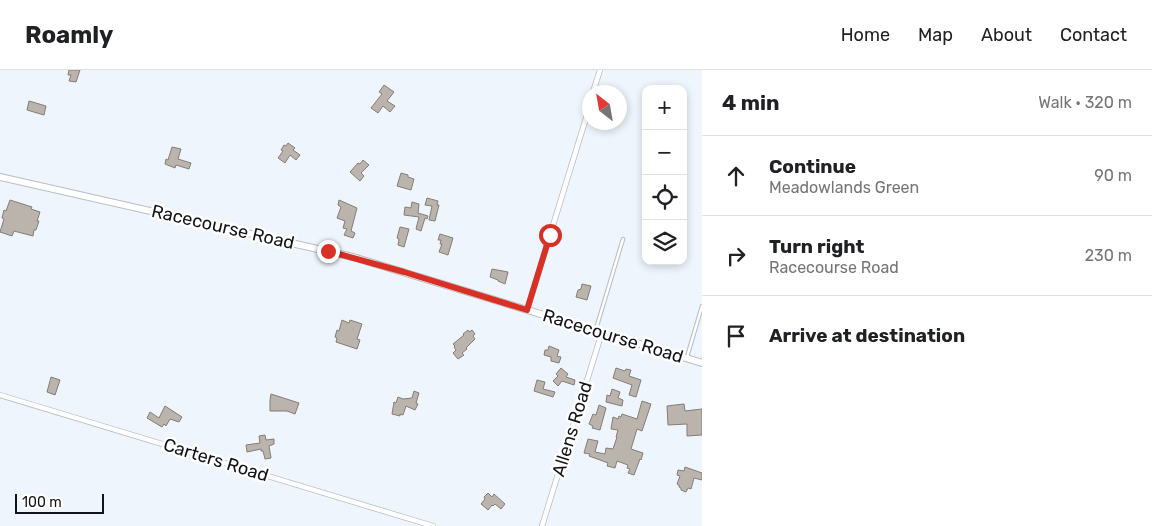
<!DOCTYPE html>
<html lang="en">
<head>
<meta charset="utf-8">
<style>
  body { margin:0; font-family:Rubik,sans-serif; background:#f6f6f6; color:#202124 }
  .controls { position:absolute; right:15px; top:15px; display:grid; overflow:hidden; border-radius:10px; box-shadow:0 2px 8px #0003 }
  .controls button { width:45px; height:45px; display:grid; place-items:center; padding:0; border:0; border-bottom:1px solid #e0e0e0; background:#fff; color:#202124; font:25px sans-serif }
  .compass { position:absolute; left:582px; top:15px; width:45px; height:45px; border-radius:50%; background:#fff; box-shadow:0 2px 8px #0003; rotate:329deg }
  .scale { position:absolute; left:15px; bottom:12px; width:89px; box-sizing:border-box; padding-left:5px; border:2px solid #111316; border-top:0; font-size:14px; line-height:18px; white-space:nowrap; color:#111316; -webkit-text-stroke:4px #fff; paint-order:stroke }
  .stop { position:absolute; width:15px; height:15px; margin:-11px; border:4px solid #d93025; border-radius:50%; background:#fff }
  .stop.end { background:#d93025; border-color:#fff; box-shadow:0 1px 5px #0008 }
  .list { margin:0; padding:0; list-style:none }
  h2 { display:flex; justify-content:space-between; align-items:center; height:65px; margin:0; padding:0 20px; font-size:21px }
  h2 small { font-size:16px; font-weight:400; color:#757577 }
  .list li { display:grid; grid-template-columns:32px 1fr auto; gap:15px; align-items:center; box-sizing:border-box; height:80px; padding:0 20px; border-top:1px solid #e0e0e0 }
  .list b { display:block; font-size:19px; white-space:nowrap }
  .list p { margin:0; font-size:16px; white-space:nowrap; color:#757577 }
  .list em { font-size:16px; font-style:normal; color:#757577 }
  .icon { flex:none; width:28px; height:28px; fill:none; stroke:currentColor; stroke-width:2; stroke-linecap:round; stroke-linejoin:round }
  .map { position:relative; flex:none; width:702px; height:456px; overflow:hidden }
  header { display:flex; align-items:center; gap:30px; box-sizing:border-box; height:70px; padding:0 25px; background:#fff; border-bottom:1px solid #e0e0e0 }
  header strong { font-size:24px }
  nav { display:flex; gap:28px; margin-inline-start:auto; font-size:18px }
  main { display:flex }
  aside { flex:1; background:#fff }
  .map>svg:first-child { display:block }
  .building { fill:#bab4ac; stroke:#837d76 }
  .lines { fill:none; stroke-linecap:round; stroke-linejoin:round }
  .lane-casing { stroke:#b6bdc4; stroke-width:4.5 }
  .street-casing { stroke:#b6bdc4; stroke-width:6 }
  .secondary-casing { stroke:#b6bdc4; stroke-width:8 }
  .lane { stroke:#fff; stroke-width:2.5 }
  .street { stroke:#fff; stroke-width:4.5 }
  .secondary { stroke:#fff; stroke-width:6 }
  .route { stroke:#d93025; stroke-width:6 }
  .labels { text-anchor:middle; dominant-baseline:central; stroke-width:5; stroke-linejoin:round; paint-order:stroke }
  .street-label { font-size:18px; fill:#111316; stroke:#fff }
</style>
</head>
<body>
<header>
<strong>Roamly</strong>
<nav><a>Home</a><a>Map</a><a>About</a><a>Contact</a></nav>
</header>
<main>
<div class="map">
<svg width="702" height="456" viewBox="0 0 702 456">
  <rect width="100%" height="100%" fill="#eef5fd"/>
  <g class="building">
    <polygon points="69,0 80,0 76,12 69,11 71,5 68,5"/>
    <polygon points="384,15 394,22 387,31 395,36 390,42 383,36 378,43 371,38 382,24 379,22"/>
    <polygon points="29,31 46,36 44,45 27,40"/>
    <polygon points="288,73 295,78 293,80 300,85 296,90 290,85 285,93 278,88 283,81 281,80 284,75 286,76"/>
    <polygon points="172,77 181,79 178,89 191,93 189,99 176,95 175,98 165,94 166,89 168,90"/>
    <polygon points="363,90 369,95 361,103 364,106 360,111 350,102 358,93 360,94"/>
    <polygon points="401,103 408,105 408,107 414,109 411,120 397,116"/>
    <polygon points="427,128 438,131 437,135 439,135 435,151 429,150 432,136 425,135"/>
    <polygon points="10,130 32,137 31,139 40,142 37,151 39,151 36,160 34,160 33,166 14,161 12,166 0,162 4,149 2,148 4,140 6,141"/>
    <polygon points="339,130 357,138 351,161 355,163 353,168 344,165 347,159 343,158 345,151 337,148 341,137 338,135"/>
    <polygon points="412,132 419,134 418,143 428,146 427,149 425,148 421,161 416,159 419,147 404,145 405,137 411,138"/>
    <polygon points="400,157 409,159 404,177 398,175 399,169 397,168"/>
    <polygon points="440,164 453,168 448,185 439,182 442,174 440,174 441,170 438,170"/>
    <polygon points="492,199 508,202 505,214 498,211 498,210 490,207"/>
    <polygon points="582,214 591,216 587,230 576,227 578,220 581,219"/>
    <polygon points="342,250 349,253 350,250 362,254 357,269 360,270 357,279 336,272 337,268 335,267 337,260 339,261"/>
    <polygon points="468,260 469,262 472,260 475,264 473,266 475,269 466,278 467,279 462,283 464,285 458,289 453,283 456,280 454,277 455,276 453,274 464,265 463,264"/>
    <polygon points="549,276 559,280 557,286 561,287 559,293 551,291 551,287 544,285 545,280 548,280"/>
    <polygon points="561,298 568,304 566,307 575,310 574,315 562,311 558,316 553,311 558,306 556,304"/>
    <polygon points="616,298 625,301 626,299 631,300 629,306 641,310 636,327 629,325 632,315 613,308"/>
    <polygon points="51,307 60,310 55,325 47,322"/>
    <polygon points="537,310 545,312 543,319 555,322 553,327 534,321"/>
    <polygon points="612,319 620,322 618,328 623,330 622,336 606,332 607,325 610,326"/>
    <polygon points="414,321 419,323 416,333 418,334 415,340 406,336 403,345 400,344 400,346 392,344 394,332 396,333 398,327 403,329 412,328"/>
    <polygon points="271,324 299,333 295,344 287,341 270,341 270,330"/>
    <polygon points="642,331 651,334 642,361 637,359 631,379 643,383 641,390 640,389 634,405 628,403 630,399 627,398 628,395 617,391 615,398 607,396 608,393 589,386 590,384 584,383 588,369 598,371 595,382 605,384 606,378 613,379 617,367 616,367 618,360 611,359 613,347 618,349 619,346 621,347 622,344 637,349"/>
    <polygon points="684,334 685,341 702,339 702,365 687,366 687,354 668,355 667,336"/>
    <polygon points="599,335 606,338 600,360 592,358 593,356 589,354 593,344 596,345"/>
    <polygon points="165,336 182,347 179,352 170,349 166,356 164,354 162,357 147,348 150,342 159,348"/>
    <polygon points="265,365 266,370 274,369 274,374 269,376 271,388 265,389 263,381 261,381 261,379 247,382 246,375 260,373 259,366"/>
    <polygon points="685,397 702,403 702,410 694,408 691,419 688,418 686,422 681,420 681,418 679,417 679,415 677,414 680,406 677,405 678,400 684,401"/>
    <polygon points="488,423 492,427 494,424 505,434 501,439 495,434 493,436 492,435 488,440 481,434 485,429 484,427"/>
  </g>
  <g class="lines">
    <defs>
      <g id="lane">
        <polyline points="596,259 623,169"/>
        <polyline points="687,287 702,236"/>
      </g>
      <g id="street">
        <polyline points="593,22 600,0"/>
        <polyline points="527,240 590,35"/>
        <polyline points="0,325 433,456"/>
        <polyline points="542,456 602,262"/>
      </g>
      <polyline id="secondary" points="0,107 353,187 702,293"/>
    </defs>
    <use href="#lane" class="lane-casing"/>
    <use href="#street" class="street-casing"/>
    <use href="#secondary" class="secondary-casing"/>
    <use href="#lane" class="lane"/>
    <use href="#street" class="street"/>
    <use href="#secondary" class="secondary"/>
  </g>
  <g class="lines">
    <polyline class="route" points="328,181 404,202 527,240 550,165"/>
  </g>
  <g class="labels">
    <g class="street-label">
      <text transform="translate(223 157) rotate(13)">Racecourse Road</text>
      <text transform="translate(613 266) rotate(17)">Racecourse Road</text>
      <text transform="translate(572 359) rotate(-73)">Allens Road</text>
      <text transform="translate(216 390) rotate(17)">Carters Road</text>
    </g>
  </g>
</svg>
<div class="controls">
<button>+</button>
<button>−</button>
<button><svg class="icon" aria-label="locate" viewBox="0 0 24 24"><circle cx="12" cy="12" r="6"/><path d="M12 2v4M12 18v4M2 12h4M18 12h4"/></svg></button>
<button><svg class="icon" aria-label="layers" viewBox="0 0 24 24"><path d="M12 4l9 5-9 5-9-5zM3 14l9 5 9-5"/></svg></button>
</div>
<svg class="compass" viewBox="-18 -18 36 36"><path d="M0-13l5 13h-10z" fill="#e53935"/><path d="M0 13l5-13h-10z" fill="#757577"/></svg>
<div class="scale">100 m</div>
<div class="stop" style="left:550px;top:165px"></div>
<div class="stop end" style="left:328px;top:181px"></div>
</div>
<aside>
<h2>4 min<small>Walk · 320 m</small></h2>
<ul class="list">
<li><svg class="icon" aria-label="ahead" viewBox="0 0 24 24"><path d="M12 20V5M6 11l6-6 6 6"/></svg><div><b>Continue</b><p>Meadowlands Green</p></div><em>90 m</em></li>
<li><svg class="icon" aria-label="right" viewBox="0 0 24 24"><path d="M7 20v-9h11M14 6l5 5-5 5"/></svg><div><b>Turn right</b><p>Racecourse Road</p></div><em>230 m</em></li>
<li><svg class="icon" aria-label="arrive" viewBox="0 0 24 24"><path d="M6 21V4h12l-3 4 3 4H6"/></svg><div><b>Arrive at destination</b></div></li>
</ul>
</aside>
</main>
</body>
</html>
